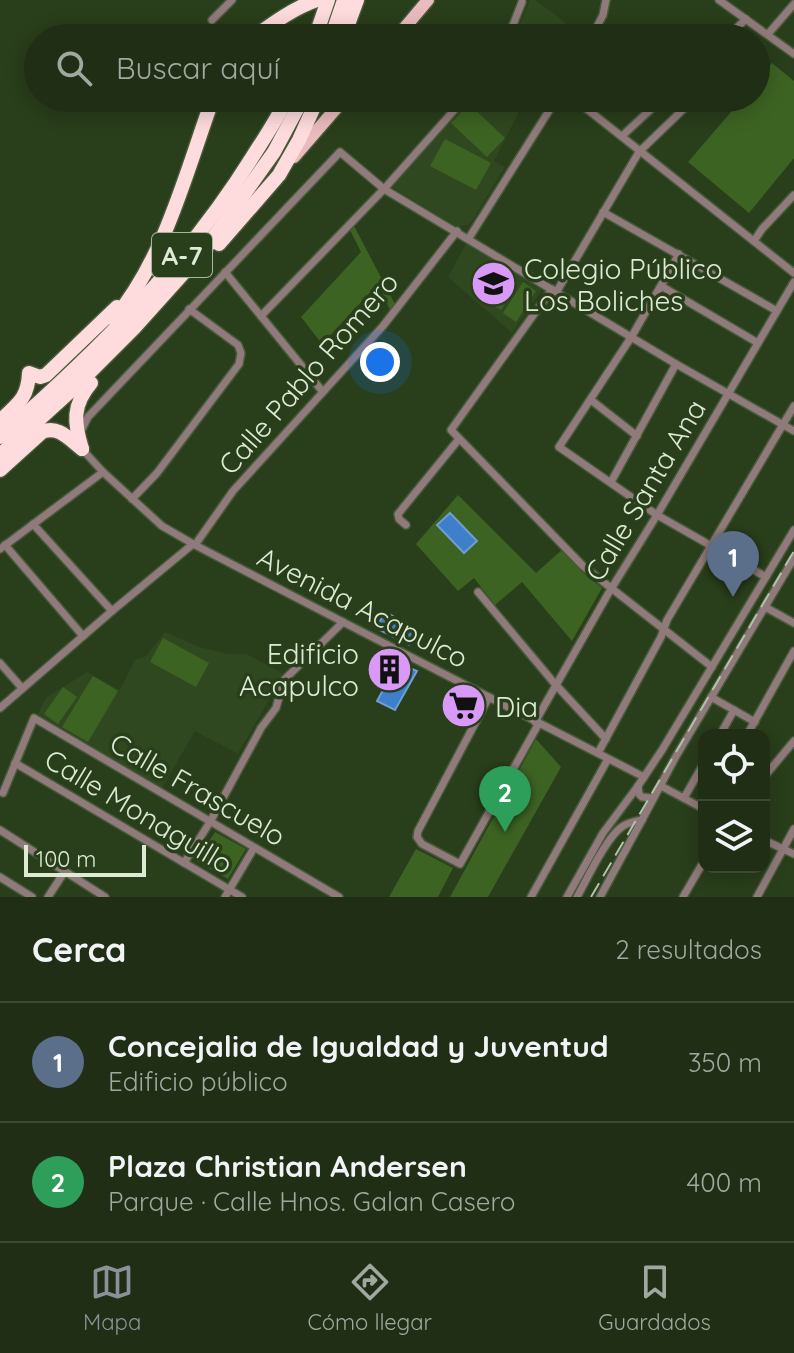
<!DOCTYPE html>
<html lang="es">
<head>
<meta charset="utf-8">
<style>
  body { margin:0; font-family:Quicksand,sans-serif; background:#2c3a22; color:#f1f3f6 }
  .controls { position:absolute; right:24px; bottom:24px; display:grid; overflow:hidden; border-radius:16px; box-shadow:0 4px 20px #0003 }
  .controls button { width:72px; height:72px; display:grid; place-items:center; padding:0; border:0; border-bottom:2px solid #3c4a34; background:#1f2e14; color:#f1f3f6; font:40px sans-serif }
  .scale { position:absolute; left:24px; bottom:20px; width:122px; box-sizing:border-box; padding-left:8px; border:4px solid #ddebd5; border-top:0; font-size:22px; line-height:28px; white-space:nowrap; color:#ddebd5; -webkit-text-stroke:6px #293e1b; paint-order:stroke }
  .you { position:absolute; left:380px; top:362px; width:28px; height:28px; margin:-20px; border:6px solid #fff; border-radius:50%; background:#1a73e8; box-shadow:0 0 0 12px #1a73e833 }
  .badge { display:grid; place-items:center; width:52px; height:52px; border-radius:50%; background:#8c9099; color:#fff; font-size:26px; font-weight:700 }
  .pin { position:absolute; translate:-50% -66px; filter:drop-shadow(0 2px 4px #0008) }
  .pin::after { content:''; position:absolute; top:42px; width:28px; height:24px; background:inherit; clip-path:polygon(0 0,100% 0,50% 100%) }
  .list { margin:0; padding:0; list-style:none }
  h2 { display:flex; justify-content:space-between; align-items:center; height:104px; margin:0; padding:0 32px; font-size:34px }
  h2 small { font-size:26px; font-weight:400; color:#a1a8a0 }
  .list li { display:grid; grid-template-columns:52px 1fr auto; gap:24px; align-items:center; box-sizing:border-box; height:120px; padding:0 32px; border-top:2px solid #3c4a34 }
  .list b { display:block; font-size:30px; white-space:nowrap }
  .list p { margin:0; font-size:26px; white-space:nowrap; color:#a1a8a0 }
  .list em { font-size:26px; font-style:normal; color:#a1a8a0 }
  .icon { flex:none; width:44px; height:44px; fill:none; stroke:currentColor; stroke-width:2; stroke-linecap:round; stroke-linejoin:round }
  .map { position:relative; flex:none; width:794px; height:897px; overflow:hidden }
  .search { position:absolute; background:#1f2e14; box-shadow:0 4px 20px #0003; left:24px; right:24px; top:24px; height:88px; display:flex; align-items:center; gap:20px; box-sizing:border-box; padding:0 28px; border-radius:44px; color:#a1a8a0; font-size:30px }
  .sheet { height:344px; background:#1f2e14 }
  nav { display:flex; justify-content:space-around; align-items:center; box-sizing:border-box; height:112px; border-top:2px solid #3c4a34; background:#1f2e14; font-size:22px; color:#a1a8a0 }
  nav a { display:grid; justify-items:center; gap:4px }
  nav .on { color:#8c9099 }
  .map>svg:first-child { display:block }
  .built { fill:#30481f }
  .green { fill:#3d6322 }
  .water { fill:#3e7ecb; stroke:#6e9fce; stroke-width:2 }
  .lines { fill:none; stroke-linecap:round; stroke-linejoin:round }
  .minor-casing { stroke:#465a39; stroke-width:10 }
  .primary-casing { stroke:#465a39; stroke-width:15 }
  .motorway-casing { stroke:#465a39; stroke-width:17 }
  .minor { stroke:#917a7b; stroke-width:7 }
  .primary { stroke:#eabbbe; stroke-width:12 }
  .motorway { stroke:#fedbdd; stroke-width:14 }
  .rail { stroke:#b3c2a9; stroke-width:2; stroke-dasharray:16 8; stroke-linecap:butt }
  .labels { text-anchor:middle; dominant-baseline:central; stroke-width:7; stroke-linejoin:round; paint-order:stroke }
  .shield { fill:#293e1b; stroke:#a7b79d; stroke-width:2 }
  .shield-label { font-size:26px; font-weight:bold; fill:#ddebd5 }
  .poi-label { font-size:28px; fill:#ddebd5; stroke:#293e1b; text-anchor:start }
  .street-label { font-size:28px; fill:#ddebd5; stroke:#293e1b }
</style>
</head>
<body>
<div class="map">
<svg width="794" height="897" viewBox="0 0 794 897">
  <rect width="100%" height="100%" fill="#293e1b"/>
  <g class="built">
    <polygon points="530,0 535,0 565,22 557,38 514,38"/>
    <polygon points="472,98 526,98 494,161 505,167 472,221 467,225 460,226 454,225 392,187 408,166"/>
    <polygon points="466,244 542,290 512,333 448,277"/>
    <polygon points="165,632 199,647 229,654 247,654 282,673 277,686 238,754 195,731 162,788 38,714 46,698 87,672 120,690 135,660 146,656"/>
  </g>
  <g class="green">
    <polygon points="772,63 794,81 794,158 749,213 688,162 743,98 756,98 756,82"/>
    <polygon points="469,104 505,138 487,157 451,123"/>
    <polygon points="445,139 491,163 476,190 430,166"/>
    <polygon points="352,222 397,308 393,313 390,310 378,284 322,344 301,317 361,252 348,226"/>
    <polygon points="489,281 511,294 501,310 479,297"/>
    <polygon points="523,282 536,291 516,322 503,313"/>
    <polygon points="458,495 536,573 563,549 582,572 602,588 572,641 522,582 495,605 474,578 458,591 416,544"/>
    <polygon points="163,638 209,663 196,687 150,662"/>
    <polygon points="93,676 118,691 88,742 62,727"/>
    <polygon points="63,687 77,697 58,724 44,714"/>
    <polygon points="536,739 561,767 488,897 450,897"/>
    <polygon points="215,832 246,849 228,879 196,861"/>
    <polygon points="416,849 453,868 438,897 389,897"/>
  </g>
  <g class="water">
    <polygon points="450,513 477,541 464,553 437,525"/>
    <polygon points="385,612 417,629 409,645 376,628"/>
    <polygon points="398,663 417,671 395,710 377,701"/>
  </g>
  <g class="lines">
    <defs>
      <g id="minor">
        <polyline points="719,0 794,54"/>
        <polyline points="212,20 232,0"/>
        <polyline points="768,34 794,4"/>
        <polyline points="508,38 522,2"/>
        <polyline points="591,38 603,15 606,0"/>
        <polyline points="726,38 746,19"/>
        <polyline points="573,98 794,273"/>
        <polyline points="622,136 663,98"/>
        <polyline points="603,212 777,311"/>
        <polyline points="469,238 557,98"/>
        <polyline points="754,241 762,229 794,195"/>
        <polyline points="679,254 632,336 559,447 657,515 766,577"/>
        <polyline points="225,272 323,392"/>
        <polyline points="661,286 758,343"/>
        <polyline points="552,289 451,430 583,566 712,667"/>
        <polyline points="557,291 639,152 695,98"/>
        <polyline points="261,316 384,189 465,98"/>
        <polyline points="591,400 637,436"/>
        <polyline points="80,433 88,417 340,152 384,189 676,364 794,431"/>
        <polyline points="82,449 103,472 162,526 195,545 343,622 644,777"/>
        <polyline points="611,482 676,364"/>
        <polyline points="132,499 157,473 239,364 241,353 238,345 189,309"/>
        <polyline points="33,524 112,611"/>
        <polyline points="406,525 399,519 398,514 459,439"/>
        <polyline points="5,545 83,636"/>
        <polyline points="195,545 233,491 383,326 457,231"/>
        <polyline points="0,549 103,472"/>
        <polyline points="478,592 555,684 606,739"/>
        <polyline points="765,607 794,623"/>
        <polyline points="0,663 22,688"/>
        <polyline points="489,697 418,831 417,837 422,844 460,864 539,723"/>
        <polyline points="711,697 755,722"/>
        <polyline points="0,708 112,611 193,544"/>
        <polyline points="535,722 608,594 657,515 794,282"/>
        <polyline points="720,735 734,710"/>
        <polyline points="747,735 794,651"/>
        <polyline points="598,753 661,637 667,620 794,406"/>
        <polyline points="15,763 242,897"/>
        <polyline points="764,777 794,741"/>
        <polyline points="638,786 639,794 642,797 653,798"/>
        <polyline points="661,786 704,809"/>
        <polyline points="3,793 34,718 339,897"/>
        <polyline points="684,798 704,763"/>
        <polyline points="0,830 105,897"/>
        <polyline points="764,840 794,854"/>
        <polyline points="184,863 210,822 261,728 276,708 284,680 343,622"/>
        <polyline points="0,877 32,897"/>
        <polyline points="48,897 65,871"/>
        <polyline points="225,897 254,848"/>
        <polyline points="531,897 608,759"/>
        <polyline points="567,897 603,833 638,786 662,750 794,530"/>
        <path d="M577 897C587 879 607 836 623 826 629 822 636 821 642 820L675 758 794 558"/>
        <polyline points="600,897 642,820"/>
        <polyline points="683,897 704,861"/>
        <polyline points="757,897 794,829"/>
      </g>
      <g id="primary">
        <polyline points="396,38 428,0"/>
        <polyline points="294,157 345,98"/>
      </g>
      <g id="motorway">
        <path d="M253 38C273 23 294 8 317 0"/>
        <polyline points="315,38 328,0"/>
        <polyline points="331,38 344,0"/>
        <polyline points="343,38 357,0"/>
        <polyline points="219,244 279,175 299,140 318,98"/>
        <path d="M114 319C165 258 186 172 213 98"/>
        <path d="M0 421C17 404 28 399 29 373L40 377 46 375 117 307"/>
        <path d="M0 437C95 354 186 264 253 156 265 137 278 118 287 98"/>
        <path d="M82 449C74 423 72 405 91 383"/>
        <polyline points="0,455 77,385 134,328 206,248 274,152 303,98"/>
        <path d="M0 470 42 432C58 425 69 439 82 449"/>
      </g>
    </defs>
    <use href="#minor" class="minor-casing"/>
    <use href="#primary" class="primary-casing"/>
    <use href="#motorway" class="motorway-casing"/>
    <use href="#minor" class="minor"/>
    <use href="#primary" class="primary"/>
    <use href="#motorway" class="motorway"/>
    <polyline class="rail" points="591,897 794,551"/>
  </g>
  <defs>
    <symbol id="school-disc" viewBox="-11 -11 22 22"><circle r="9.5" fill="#d99af7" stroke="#293e1b"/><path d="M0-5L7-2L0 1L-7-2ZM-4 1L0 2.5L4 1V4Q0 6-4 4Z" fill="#111"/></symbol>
    <symbol id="building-disc" viewBox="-11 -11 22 22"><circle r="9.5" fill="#d99af7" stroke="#293e1b"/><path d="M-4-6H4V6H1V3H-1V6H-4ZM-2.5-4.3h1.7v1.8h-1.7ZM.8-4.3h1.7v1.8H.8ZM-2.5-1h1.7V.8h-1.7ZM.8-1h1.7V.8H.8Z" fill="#111"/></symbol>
    <symbol id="supermarket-disc" viewBox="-11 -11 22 22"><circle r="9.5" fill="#d99af7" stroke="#293e1b"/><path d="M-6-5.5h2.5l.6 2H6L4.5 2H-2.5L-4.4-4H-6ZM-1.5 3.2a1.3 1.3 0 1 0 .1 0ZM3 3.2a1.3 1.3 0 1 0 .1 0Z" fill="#111"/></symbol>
  </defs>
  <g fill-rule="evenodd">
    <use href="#school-disc" x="468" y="258" width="51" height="51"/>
    <use href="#building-disc" x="364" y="644" width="51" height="51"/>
    <use href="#supermarket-disc" x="438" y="680" width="51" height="51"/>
  </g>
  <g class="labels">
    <rect class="shield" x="152" y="233" width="60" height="44" rx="6"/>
    <g class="shield-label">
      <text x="182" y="255">A-7</text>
    </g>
    <g class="poi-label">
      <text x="524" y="268">Colegio Público<tspan x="524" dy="32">Los Boliches</tspan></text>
      <text x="359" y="653" text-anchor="end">Edificio<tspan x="359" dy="32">Acapulco</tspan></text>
      <text x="495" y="706">Dia</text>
    </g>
    <g class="street-label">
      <text transform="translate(308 373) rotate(-49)">Calle Pablo Romero</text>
      <text transform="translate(645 490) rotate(-59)">Calle Santa Ana</text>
      <text transform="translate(363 607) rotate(27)">Avenida Acapulco</text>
      <text transform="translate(198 789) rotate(30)">Calle Frascuelo</text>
      <text transform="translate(139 811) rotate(31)">Calle Monaguillo</text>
    </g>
  </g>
</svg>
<div class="controls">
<button><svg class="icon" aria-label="locate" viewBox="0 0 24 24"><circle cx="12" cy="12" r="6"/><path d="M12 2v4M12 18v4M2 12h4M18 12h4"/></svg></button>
<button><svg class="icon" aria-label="layers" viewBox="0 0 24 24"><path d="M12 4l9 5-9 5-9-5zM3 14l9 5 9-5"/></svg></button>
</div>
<div class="scale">100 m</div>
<div class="you"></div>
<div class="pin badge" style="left:733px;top:597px;background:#5c6f8a">1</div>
<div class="pin badge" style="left:505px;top:832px;background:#2e9e5b">2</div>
<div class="search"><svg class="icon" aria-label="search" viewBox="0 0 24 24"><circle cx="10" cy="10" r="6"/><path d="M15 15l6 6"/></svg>Buscar aquí</div>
</div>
<section class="sheet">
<h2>Cerca<small>2 resultados</small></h2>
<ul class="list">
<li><span class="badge" style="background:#5c6f8a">1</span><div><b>Concejalia de Igualdad y Juventud</b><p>Edificio público</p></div><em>350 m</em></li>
<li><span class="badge" style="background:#2e9e5b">2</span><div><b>Plaza Christian Andersen</b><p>Parque · Calle Hnos. Galan Casero</p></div><em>400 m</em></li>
</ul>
</section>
<nav>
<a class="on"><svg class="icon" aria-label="map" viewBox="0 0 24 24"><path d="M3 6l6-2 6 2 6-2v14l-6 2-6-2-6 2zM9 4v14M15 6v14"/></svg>Mapa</a>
<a><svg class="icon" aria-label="directions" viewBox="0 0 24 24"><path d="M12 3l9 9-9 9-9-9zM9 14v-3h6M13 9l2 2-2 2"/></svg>Cómo llegar</a>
<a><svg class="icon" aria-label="saved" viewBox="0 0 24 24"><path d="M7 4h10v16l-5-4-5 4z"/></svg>Guardados</a>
</nav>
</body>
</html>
